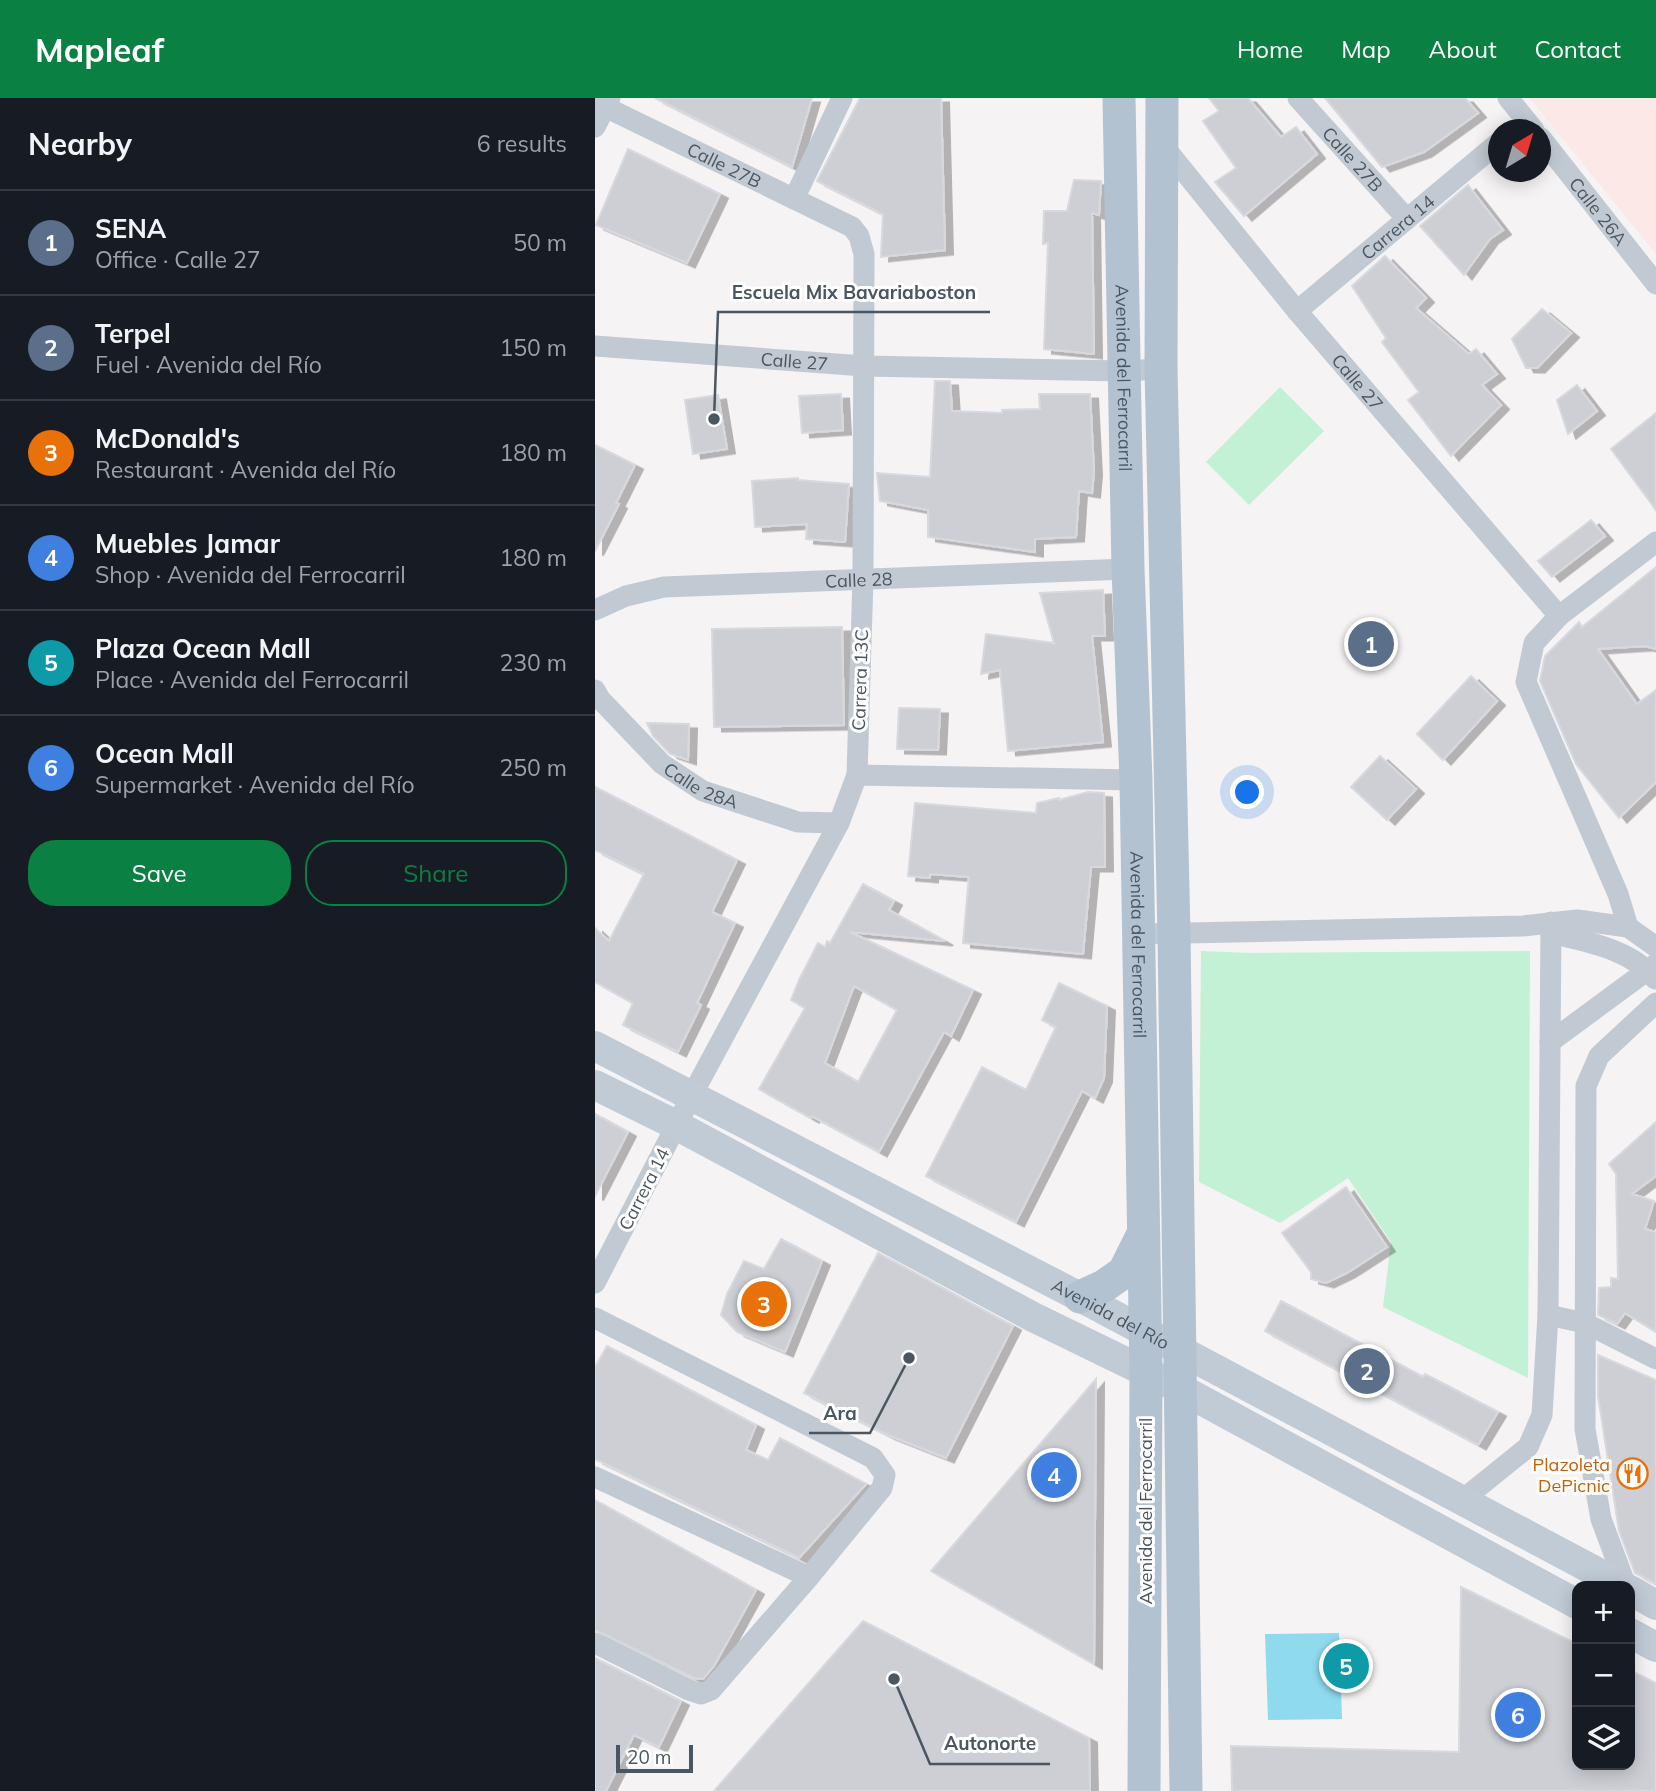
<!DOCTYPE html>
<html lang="en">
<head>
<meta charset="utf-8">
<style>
  body { margin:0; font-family:Mulish,sans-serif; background:#242831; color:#f1f3f6 }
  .controls { position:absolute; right:21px; bottom:21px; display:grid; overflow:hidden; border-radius:14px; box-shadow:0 4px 18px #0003 }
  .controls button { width:63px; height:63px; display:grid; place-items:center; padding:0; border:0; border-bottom:2px solid #363941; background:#171b24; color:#f1f3f6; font:35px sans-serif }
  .compass { position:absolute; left:893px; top:21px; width:63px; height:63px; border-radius:50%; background:#171b24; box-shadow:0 4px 18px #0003; rotate:38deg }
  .scale { position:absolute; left:21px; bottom:18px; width:77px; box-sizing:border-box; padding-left:7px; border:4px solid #4a5661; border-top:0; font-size:19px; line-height:24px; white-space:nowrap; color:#4a5661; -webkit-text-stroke:5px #fff; paint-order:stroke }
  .you { position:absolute; left:653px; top:695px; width:24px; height:24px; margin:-18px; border:5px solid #fff; border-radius:50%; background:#1a73e8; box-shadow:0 0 0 10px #1a73e833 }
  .badge { display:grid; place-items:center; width:46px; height:46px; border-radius:50%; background:#0b8043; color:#fff; font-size:23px; font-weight:700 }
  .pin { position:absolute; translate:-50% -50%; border:4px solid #fff; box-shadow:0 2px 7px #0006 }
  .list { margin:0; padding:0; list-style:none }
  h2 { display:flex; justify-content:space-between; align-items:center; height:91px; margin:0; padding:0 28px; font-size:30px }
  h2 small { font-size:23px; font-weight:400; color:#9ea1a6 }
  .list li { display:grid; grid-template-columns:46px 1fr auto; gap:21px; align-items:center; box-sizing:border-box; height:105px; padding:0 28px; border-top:2px solid #363941 }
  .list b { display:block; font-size:26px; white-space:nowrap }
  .list p { margin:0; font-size:23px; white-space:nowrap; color:#9ea1a6 }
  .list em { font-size:23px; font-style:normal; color:#9ea1a6 }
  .actions { display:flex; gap:14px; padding:21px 28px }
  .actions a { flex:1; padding:16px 0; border:2px solid #0b8043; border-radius:28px; text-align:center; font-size:24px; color:#0b8043 }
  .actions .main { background:#0b8043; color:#fff }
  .icon { flex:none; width:38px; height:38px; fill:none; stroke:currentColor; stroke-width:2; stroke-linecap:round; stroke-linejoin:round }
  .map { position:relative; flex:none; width:1061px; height:1693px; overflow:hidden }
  header { display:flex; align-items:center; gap:42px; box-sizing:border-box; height:98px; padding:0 35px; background:#0b8043; color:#fff }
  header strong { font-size:33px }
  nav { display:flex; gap:38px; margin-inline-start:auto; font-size:24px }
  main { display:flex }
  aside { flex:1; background:#171b24 }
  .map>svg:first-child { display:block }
  .medical { fill:#fce8e6 }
  .green { fill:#c3f1d5 }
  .water { fill:#90daee }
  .building { fill:#cdcfd5; stroke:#d7d9de; stroke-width:2; fill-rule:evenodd; filter:url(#shadow) }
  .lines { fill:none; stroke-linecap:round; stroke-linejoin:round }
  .street { stroke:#c1cad2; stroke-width:21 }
  .secondary { stroke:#c1cbd6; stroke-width:30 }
  .primary { stroke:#b3c2d1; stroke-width:33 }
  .labels { text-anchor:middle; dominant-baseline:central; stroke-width:6; stroke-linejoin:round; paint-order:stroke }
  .street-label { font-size:18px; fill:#4a5661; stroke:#fff }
  .food-label { font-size:18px; fill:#c56008; stroke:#fff; text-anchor:end }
  .leader { fill:none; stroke:#4a5661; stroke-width:2.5 }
  .callout-dot { fill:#4a5661; stroke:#fff; stroke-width:2.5 }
  .callout-label { font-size:19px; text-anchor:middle; font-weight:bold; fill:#4a5661; stroke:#fff; stroke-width:6; stroke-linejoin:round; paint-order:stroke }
</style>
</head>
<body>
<header>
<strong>Mapleaf</strong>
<nav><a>Home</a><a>Map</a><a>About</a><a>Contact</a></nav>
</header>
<main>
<aside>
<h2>Nearby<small>6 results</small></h2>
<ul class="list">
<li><span class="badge" style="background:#5c6f8a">1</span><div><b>SENA</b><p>Office · Calle 27</p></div><em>50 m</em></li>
<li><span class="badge" style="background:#5c6f8a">2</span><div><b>Terpel</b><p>Fuel · Avenida del Río</p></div><em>150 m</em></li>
<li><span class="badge" style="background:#e8710a">3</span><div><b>McDonald's</b><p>Restaurant · Avenida del Río</p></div><em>180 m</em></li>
<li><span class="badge" style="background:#3f7fe0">4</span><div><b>Muebles Jamar</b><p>Shop · Avenida del Ferrocarril</p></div><em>180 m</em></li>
<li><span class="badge" style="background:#0f9aa8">5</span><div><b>Plaza Ocean Mall</b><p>Place · Avenida del Ferrocarril</p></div><em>230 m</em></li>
<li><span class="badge" style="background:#3f7fe0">6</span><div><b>Ocean Mall</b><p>Supermarket · Avenida del Río</p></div><em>250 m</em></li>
</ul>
<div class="actions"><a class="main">Save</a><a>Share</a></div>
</aside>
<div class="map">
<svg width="1061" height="1693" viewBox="0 0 1061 1693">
  <defs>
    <filter id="shadow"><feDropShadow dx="8" dy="4.5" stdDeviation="0" flood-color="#0004"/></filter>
  </defs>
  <rect width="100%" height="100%" fill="#f5f3f3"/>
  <polygon class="medical" points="935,0 1061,0 1061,156"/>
  <g class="green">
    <polygon points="685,289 729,333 654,407 611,364"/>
    <polygon points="606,853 656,855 935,853 933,1280 788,1209 796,1144 753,1080 685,1125 604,1084"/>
  </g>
  <polygon class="water" points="744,1535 747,1621 673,1622 670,1536"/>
  <g class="building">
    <polygon points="60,0 217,0 197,69"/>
    <polygon points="265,0 346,0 350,152 286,159 288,116 222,83"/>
    <polygon points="614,0 653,0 686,39 701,29 722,56 649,118 620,84 641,70 608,23 624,13"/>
    <polygon points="730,0 870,0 883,15 829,54 787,69"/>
    <polygon points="33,51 125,96 92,165 1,127"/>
    <polygon points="479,82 506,83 504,117 497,115 499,256 449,251 453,145 448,146 449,113 472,113"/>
    <polygon points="873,87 908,132 895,141 869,177 825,128"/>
    <polygon points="790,158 831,200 821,210 874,256 881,251 902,276 887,287 906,307 856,358 813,302 824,294 787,244 791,240 757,188"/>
    <polygon points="947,211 976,235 942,270 931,270 917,241"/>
    <polygon points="340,283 355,283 357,313 407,315 407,312 445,311 444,296 495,296 499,373 497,395 484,393 481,439 440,441 440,454 333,439 333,412 285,403 282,375 335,379"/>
    <polygon points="982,287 1002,313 973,336 962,302"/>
    <polygon points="246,296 248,332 207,335 204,298"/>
    <polygon points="123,297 132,351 98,356 90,302"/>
    <polygon points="1061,315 1061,412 1016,351"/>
    <polygon points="0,347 40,367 21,405 24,406 0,453"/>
    <polygon points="203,380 203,382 254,386 250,444 211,441 212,426 160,429 157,383"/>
    <polygon points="996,422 1010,438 957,479 943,463"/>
    <polygon points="1061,469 1061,551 1050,548 1003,551 1042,606 1061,592 1061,684 1024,720 981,666 945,583 950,558 984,524 987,529"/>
    <polygon points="508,492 510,538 497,538 508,644 413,653 405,572 386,576 391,536 459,545 445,495"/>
    <polygon points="247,529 249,627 119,629 117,531"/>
    <polygon points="876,578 902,603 848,662 822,636"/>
    <polygon points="304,610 345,611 343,652 302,651"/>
    <polygon points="52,625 94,626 93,662 75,656 58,638"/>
    <polygon points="785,658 821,691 792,722 756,689"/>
    <polygon points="0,689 142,762 117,814 140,825 102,905 106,907 83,954 28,927 38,905 0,884 0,830 14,843 49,776 0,752"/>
    <polygon points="493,694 509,695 510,769 496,769 488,856 368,845 374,779 335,776 335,780 313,778 320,705 441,715 442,705 464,700 464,702"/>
    <path d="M268 786 299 803 294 812 350 843 255 834 378 892 356 938 349 934 284 1054 217 1018 216 1020 164 991 210 910 196 902 204 882 223 845 230 849 232 843 235 845ZM259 888 302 912 263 984 230 965Z"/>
    <polygon points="464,885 512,908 509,980 500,1000 487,993 421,1124 331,1078 387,969 431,992 461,929 447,922"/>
    <polygon points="0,1016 33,1034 0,1098"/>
    <polygon points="1061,1024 1061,1078 1037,1096 1059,1103 1050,1131 1061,1134 1061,1234 1030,1215 1022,1226 1003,1217 1004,1190 1016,1189 1016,1180 1023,1181 1021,1076 1014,1066"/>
    <polygon points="751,1089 792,1149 752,1175 731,1185 716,1181 716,1174 687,1135"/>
    <polygon points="186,1141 227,1163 190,1254 142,1234 126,1217 132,1196 149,1163 169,1171"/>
    <polygon points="283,1155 418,1228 351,1360 293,1337 209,1295"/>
    <polygon points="686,1203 828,1279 830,1276 903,1314 883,1347 670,1233"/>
    <polygon points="12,1248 161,1327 151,1352 173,1362 185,1340 271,1386 204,1460 0,1361 0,1269"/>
    <polygon points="1003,1257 1061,1282 1061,1486 1040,1475 1024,1433 1003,1298"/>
    <polygon points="501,1281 499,1566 336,1473"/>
    <polygon points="0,1402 161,1492 119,1568 108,1581 99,1580 0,1532"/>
    <polygon points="866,1489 982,1546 982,1667 1035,1667 1035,1572 1061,1585 1061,1693 637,1693 636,1648 864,1654"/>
    <polygon points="268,1523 494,1640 495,1693 119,1693"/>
    <polygon points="0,1560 86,1603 64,1649 39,1637 11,1693 0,1693"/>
  </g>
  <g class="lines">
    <g class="street">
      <path id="s1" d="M703 0 812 121"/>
      <polyline points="913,0 939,32"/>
      <path id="s2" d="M0 4 257 129 264 138 269 156 268 480 262 677 244 725 97 997 0 1185"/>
      <polyline points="0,29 15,0"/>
      <path id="s3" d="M946 40 1061 186"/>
      <path id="s4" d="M567 46 702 213 964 518"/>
      <polyline points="199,101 247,0"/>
      <path id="s5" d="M702 213 904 44"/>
      <path id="s6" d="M0 248 269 268 528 273 566 271"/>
      <path id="s7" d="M0 512 31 498 69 489 533 471"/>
      <path id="s8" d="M0 592 5 601 67 666 108 693 203 724 244 725"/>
      <polyline points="262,677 541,682"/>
      <polyline points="1033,829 1023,796 931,584 939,545 964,518 1061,444"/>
      <path d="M956 835C992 844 1036 851 1060 881"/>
      <polyline points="543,836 928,828 982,822 1033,829 1061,849"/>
      <polyline points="955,944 1061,866"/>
      <polyline points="953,1217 990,1225 1061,1261"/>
      <polyline points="0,1220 278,1360 290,1377 287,1390 214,1479 116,1592 106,1596 94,1592 0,1545"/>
      <polyline points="0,1379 214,1479"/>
      <polyline points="866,1403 933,1349 947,1317 953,1217 956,824"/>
      <polyline points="1031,1488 1006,1421 990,1331 991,988 1004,958 1061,905"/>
    </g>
    <g class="secondary">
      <path id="s9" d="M0 948 485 1199 1028 1488"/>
      <polyline points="0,987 81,1027 438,1219 586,1291 982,1506"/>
      <polyline points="1035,1492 1061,1507"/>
      <polyline points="1035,1535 1061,1549"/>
    </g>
    <g class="primary">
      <path id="s10" d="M524 0 533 471 541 682 551 1275 549 1693"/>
      <polyline points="567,0 566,271 579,836 591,1693"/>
      <polyline points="485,1199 509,1188 529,1174 547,1138"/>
    </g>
  </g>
  <defs>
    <symbol id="restaurant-ring" viewBox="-11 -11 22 22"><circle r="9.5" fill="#fff" stroke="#e8710a" stroke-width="1.5"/><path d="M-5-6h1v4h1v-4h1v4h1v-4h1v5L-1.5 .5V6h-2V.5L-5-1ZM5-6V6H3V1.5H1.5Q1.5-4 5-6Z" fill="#e8710a"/></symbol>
  </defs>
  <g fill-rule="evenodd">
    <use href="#restaurant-ring" x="1020" y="1358" width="35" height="35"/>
  </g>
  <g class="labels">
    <g class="street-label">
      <text stroke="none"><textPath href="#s1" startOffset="82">Calle 27B</textPath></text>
      <text stroke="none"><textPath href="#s2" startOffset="144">Calle 27B</textPath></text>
      <text stroke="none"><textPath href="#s3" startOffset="93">Calle 26A</textPath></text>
      <text stroke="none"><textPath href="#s5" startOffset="131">Carrera 14</textPath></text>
      <text stroke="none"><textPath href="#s6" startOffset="200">Calle 27</textPath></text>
      <text stroke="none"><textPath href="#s10" startOffset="280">Avenida del Ferrocarril</textPath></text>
      <text stroke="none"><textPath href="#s4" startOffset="308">Calle 27</textPath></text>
      <text stroke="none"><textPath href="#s7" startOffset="268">Calle 28</textPath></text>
      <text transform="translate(265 582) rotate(-88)">Carrera 13C</text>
      <text stroke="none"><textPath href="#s8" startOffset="145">Calle 28A</textPath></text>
      <text stroke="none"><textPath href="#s10" startOffset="847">Avenida del Ferrocarril</textPath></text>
      <text transform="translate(49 1091) rotate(-63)">Carrera 14</text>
      <text stroke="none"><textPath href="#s9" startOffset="581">Avenida del Río</textPath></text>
      <text transform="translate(550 1413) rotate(-90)">Avenida del Ferrocarril</text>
    </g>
    <g class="food-label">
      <text x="1015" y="1366">Plazoleta<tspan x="1015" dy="21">DePicnic</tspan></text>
    </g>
  </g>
  <path class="leader" d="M119 321L123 214H395M314 1260L275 1335H214M299 1581L335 1666H455"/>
  <g class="callout-dot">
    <circle cx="119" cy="321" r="7"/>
    <circle cx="314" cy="1260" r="7"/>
    <circle cx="299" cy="1581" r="7"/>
  </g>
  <g class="callout-label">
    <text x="259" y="201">Escuela Mix Bavariaboston</text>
    <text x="245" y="1322">Ara</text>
    <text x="395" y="1652">Autonorte</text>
  </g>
</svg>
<div class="controls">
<button>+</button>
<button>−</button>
<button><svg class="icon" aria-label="layers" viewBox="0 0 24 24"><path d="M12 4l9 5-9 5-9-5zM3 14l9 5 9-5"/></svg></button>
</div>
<svg class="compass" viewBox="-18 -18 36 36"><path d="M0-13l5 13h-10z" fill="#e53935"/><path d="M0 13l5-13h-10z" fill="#9ea1a6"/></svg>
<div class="scale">20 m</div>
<div class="you"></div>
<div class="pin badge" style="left:776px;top:546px;background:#5c6f8a">1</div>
<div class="pin badge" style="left:772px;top:1273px;background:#5c6f8a">2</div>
<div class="pin badge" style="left:169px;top:1206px;background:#e8710a">3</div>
<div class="pin badge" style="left:459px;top:1377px;background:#3f7fe0">4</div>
<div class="pin badge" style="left:751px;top:1568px;background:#0f9aa8">5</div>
<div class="pin badge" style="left:923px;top:1617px;background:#3f7fe0">6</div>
</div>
</main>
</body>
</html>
